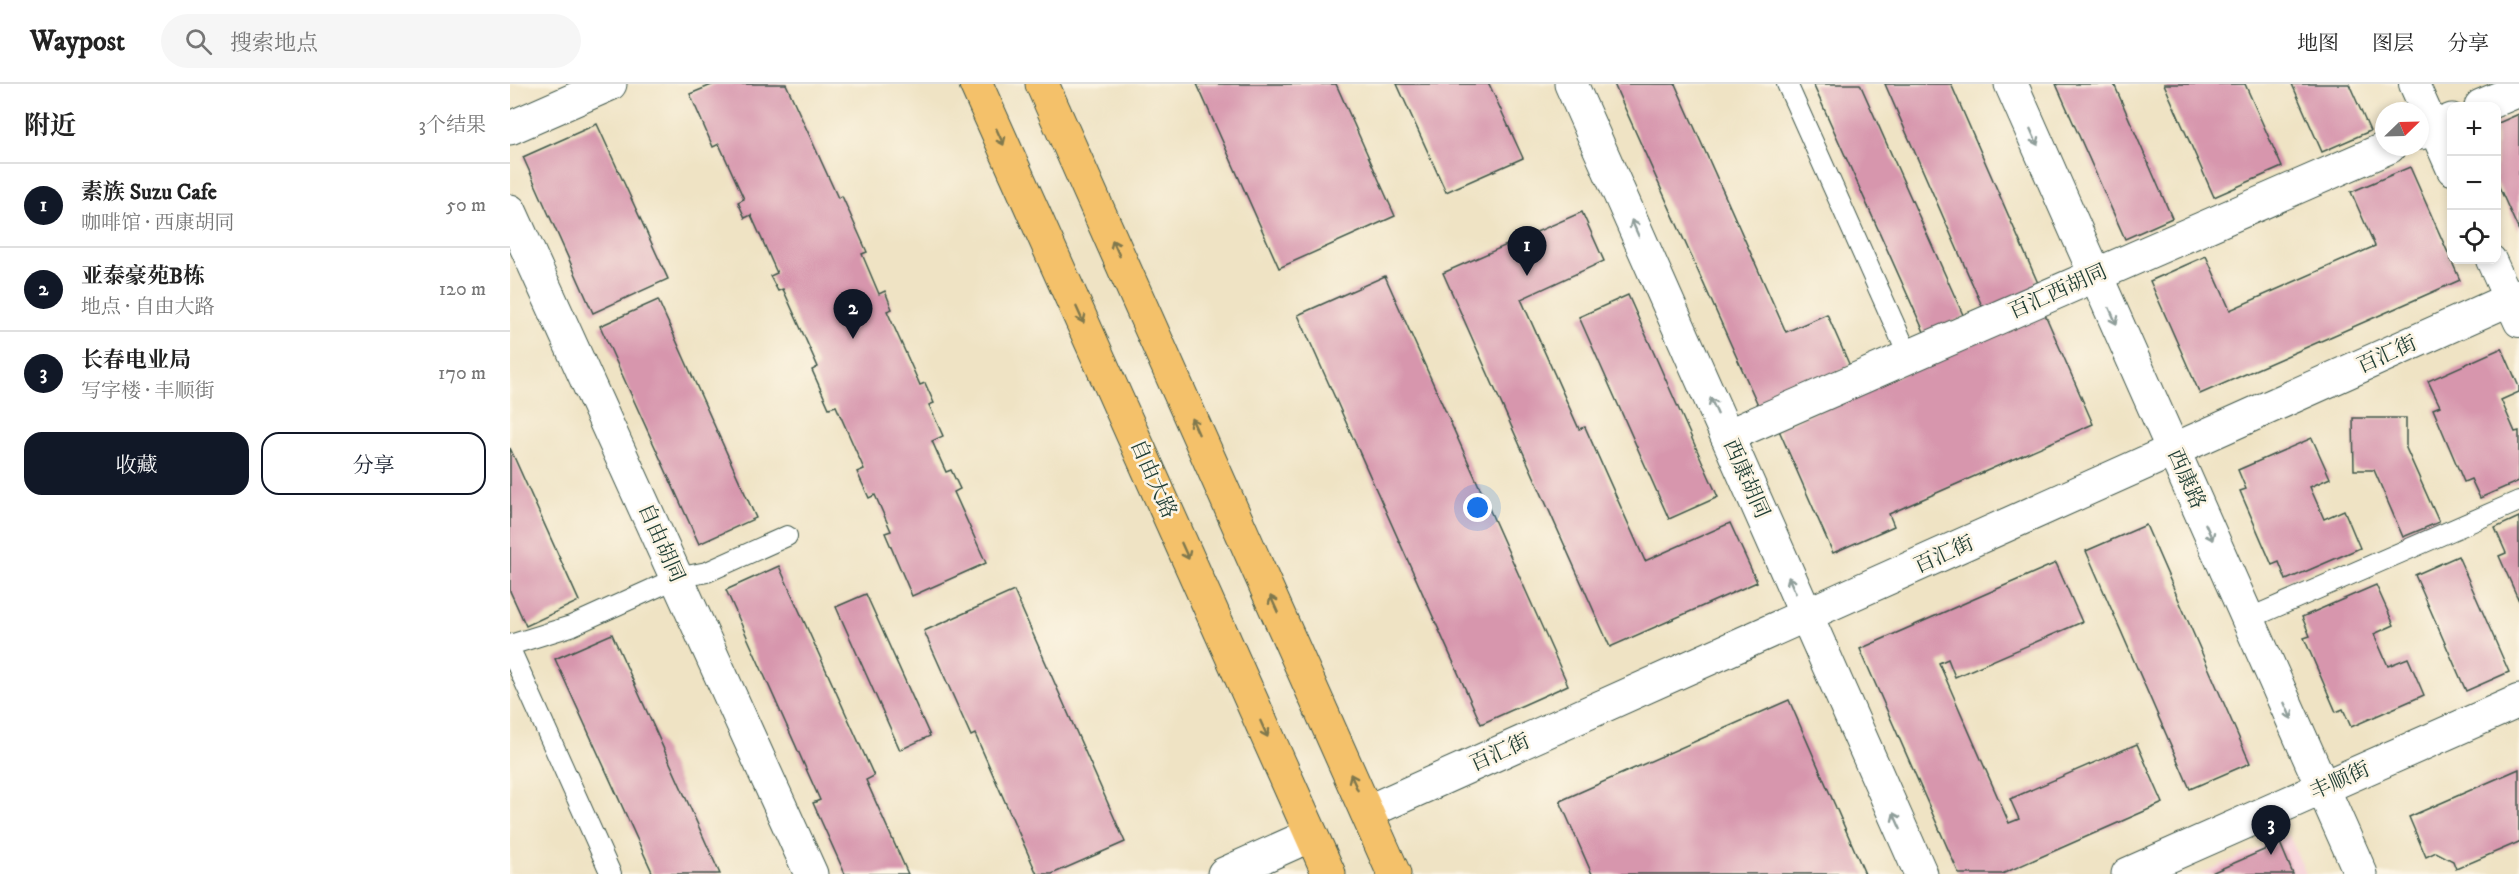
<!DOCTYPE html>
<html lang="zh">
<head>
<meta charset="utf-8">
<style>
  body { margin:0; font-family:"IM FELL DW Pica","Noto Serif SC",serif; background:#f6f6f6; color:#222 }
  .controls { position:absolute; right:18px; top:18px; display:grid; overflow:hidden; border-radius:12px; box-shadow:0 3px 9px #0003 }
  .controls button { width:54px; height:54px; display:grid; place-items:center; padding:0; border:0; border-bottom:2px solid #e0e0e0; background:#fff; color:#222; font:30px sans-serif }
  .compass { position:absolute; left:1865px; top:18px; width:54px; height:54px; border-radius:50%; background:#fff; box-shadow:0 3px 9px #0003; rotate:67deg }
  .you { position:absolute; left:968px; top:424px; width:21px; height:21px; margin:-15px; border:4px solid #fff; border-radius:50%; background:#1a73e8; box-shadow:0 0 0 9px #1a73e833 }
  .badge { display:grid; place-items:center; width:39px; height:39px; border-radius:50%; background:#111827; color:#fff; font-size:20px; font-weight:700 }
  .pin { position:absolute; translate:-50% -50px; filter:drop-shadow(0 2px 3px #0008) }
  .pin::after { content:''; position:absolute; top:32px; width:21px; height:18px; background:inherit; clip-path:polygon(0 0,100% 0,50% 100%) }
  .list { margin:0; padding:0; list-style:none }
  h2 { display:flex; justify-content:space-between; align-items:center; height:78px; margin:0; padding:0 24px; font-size:26px }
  h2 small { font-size:20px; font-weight:400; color:#767676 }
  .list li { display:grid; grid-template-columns:39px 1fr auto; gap:18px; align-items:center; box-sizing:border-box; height:84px; padding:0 24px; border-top:2px solid #e0e0e0 }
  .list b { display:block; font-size:22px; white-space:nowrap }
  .list p { margin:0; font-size:20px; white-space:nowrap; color:#767676 }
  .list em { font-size:20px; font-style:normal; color:#767676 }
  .actions { display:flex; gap:12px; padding:18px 24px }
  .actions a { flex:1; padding:14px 0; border:2px solid #111827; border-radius:18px; text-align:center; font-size:21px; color:#111827 }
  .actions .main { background:#111827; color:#fff }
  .icon { flex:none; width:33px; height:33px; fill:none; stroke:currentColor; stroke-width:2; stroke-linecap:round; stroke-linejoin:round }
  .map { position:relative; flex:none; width:2009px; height:790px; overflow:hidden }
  header { display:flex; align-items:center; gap:36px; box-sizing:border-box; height:84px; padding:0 30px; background:#fff; border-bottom:2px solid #e0e0e0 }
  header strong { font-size:28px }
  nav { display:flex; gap:33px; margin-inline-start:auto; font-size:21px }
  .search { width:420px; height:54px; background:#f6f6f6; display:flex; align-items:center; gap:15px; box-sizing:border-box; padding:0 21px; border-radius:33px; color:#767676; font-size:22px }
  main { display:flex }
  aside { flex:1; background:#fff }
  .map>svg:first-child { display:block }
  .built { fill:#f6cfd9 }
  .building { fill:#d796ad }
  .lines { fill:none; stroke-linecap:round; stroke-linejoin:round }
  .service-casing { stroke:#3e564a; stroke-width:22 }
  .pedestrian-casing { stroke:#3e564a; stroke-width:32 }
  .minor-casing { stroke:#3e564a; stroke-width:35 }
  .tertiary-casing { stroke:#3e564a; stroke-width:35 }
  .primary-casing { stroke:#3e564a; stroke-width:35 }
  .service { stroke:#fff; stroke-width:20 }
  .pedestrian { stroke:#fff; stroke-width:30 }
  .minor { stroke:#fff; stroke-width:33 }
  .tertiary { stroke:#fff; stroke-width:33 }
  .primary { stroke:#f4c16b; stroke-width:33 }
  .oneway { stroke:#7f784d }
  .oneway2 { stroke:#8f9e9a }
  .labels { text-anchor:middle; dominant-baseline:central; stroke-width:5; stroke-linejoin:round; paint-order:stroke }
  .street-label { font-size:21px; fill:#1f3d34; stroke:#fcf5e5 }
</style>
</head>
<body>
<header>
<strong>Waypost</strong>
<div class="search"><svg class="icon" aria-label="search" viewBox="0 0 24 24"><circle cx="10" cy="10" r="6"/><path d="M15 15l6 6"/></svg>搜索地点</div>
<nav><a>地图</a><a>图层</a><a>分享</a></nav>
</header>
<main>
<aside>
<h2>附近<small>3个结果</small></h2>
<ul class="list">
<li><span class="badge">1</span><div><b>素族 Suzu Cafe</b><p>咖啡馆 · 西康胡同</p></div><em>50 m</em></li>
<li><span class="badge">2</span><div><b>亚泰豪苑B栋</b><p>地点 · 自由大路</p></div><em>120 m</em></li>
<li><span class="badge">3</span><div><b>长春电业局</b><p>写字楼 · 丰顺街</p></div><em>170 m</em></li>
</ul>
<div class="actions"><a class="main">收藏</a><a>分享</a></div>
</aside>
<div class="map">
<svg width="2009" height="790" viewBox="0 0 2009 790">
  <rect width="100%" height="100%" fill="#fcf5e5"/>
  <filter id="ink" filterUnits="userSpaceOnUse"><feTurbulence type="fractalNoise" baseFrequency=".0167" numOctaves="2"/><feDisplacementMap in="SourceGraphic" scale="12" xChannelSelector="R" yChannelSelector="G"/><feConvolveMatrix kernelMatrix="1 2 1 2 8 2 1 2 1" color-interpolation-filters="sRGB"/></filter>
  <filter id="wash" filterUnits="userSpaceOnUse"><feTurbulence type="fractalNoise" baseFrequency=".008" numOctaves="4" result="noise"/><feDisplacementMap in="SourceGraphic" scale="24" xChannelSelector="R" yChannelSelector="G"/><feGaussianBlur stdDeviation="1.35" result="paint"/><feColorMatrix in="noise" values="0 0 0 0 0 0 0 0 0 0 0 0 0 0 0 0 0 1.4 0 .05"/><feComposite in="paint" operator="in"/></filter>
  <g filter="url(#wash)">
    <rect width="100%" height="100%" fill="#efe3c4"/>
    <polygon class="built" points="1779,751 1796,790 1690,790"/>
    <g id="blocks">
      <g class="building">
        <polygon points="204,0 276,0 328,114 332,112 357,168 352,170 369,210 375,207 382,225 377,227 410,301 415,299 424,319 419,321 433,352 422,357 436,388 441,386 450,405 444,408 476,479 402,512 375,449 381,447 365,411 359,414 347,388 354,385 326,322 319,324 302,286 308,283 273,205 268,207 260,192 267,189 241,131 235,134 228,118 234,115 209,60 203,63 180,10"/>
        <polygon points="687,0 826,0 885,132 769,184"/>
        <polygon points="887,0 979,0 1013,74 936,108"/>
        <polygon points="1104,0 1165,0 1276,248 1317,230 1340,282 1249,323"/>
        <polygon points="1303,0 1350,0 1454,233 1415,250"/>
        <polygon points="1375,0 1441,0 1531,206 1476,231"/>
        <polygon points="1546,0 1604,0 1662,134 1615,155"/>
        <polygon points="1654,0 1735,0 1772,83 1704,113"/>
        <polygon points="1782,0 1839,0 1860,47 1812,68"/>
        <polygon points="2009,30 2009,147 1986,96 1986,40"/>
        <polygon points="87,40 158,195 83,229 13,73"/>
        <polygon points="1900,83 1950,196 1690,310 1640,197 1696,172 1720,226 1865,162 1841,108"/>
        <polygon points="1072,128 1094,177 1011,215 1069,345 1075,343 1135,477 1220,439 1247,498 1100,563 933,189"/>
        <polygon points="875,192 1058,601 971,640 788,231"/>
        <polygon points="1118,211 1208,413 1159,435 1069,233"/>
        <polygon points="148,216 246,434 189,460 90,242"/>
        <polygon points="1534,228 1583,340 1379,430 1384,442 1323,469 1268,344"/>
        <polygon points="1992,264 2009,303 2009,308 1991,316 2005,348 2009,347 2009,397 1970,414 1961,395 1954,398 1923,325 1930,322 1918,297"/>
        <polygon points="1843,334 1896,334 1896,364 1929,438 1893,453 1864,386 1844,386"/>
        <polygon points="1802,354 1820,394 1800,403 1814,435 1834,426 1850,464 1776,496 1769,478 1762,481 1730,407 1736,405 1728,386"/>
        <polygon points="0,364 69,517 16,542 0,507"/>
        <polygon points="2009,433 2009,517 1989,472 1996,469 1985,444"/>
        <polygon points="1636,441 1740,679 1680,705 1576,467"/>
        <polygon points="1948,472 1999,588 1956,607 1905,491"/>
        <polygon points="1546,479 1572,538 1445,593 1438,575 1429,579 1499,739 1509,735 1500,715 1627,660 1653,719 1492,790 1449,790 1350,565"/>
        <polygon points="269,482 364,692 356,696 398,790 335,790 303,719 310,716 216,506"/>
        <polygon points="1866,501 1884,541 1864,550 1878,582 1898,574 1914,611 1841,643 1833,625 1826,628 1794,554 1800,552 1792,533"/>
        <polygon points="504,507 615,758 542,790 527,790 465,650 461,652 414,547"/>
        <polygon points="356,510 420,652 390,666 326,523"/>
        <polygon points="102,550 210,790 143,790 45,575"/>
        <polygon points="1279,616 1355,790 1082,790 1050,717"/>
        <polygon points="2009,685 2009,758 1946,785 1943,777 1926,768 1916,773 1899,733"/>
        <polygon points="1770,759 1783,790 1699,790"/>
      </g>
    </g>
  </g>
  <g filter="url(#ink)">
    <use href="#blocks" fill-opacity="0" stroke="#3e564a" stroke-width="1.5"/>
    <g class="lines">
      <defs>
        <g id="service">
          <polyline points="1277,0 1399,273"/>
          <polyline points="1738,535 2009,417"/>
          <polyline points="0,561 61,542 167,494 197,488 277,452"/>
          <polyline points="0,565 101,790"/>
        </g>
        <g id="pedestrian">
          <polyline points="1904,0 1942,86"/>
          <polyline points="1981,176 2009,238"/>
        </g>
        <g id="minor">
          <polyline points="1061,0 1411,790"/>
          <polyline points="1971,22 2009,6"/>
          <polyline points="0,44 100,0"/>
          <polyline points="1910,49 1942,36"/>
          <polyline points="0,127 301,790"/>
          <polyline points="1217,352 1879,63"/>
          <polyline points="714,790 801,751"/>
        </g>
        <g id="tertiary">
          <polyline points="1501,0 1851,790"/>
          <polyline points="857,728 2009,211"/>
          <polyline points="1618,790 2009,617"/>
        </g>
        <g id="primary">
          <polyline points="466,0 819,790"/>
          <polyline points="532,0 884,790"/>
        </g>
      </defs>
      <use href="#service" class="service-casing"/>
      <use href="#pedestrian" class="pedestrian-casing"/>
      <use href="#minor" class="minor-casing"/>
      <use href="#tertiary" class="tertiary-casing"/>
      <use href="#primary" class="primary-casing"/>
      <use href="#service" class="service"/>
      <use href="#pedestrian" class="pedestrian"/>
      <use href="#minor" class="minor"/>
      <use href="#tertiary" class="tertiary"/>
      <use href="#primary" class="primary"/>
    </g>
    <defs><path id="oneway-shaft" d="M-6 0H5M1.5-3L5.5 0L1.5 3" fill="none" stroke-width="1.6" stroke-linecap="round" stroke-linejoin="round" transform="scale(1.5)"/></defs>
    <g class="oneway">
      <use href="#oneway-shaft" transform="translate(490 53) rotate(66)"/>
      <use href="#oneway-shaft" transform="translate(606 164) rotate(-114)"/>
      <use href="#oneway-shaft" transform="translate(570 231) rotate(66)"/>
      <use href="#oneway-shaft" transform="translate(685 342) rotate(-114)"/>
      <use href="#oneway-shaft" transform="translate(675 467) rotate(66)"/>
      <use href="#oneway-shaft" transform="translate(764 520) rotate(-114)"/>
      <use href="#oneway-shaft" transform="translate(754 645) rotate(66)"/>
      <use href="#oneway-shaft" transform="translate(844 698) rotate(-114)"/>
    </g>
    <g class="oneway2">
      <use href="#oneway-shaft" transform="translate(1524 53) rotate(66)"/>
      <use href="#oneway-shaft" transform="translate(1125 144) rotate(-114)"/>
      <use href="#oneway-shaft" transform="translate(1603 232) rotate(66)"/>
      <use href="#oneway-shaft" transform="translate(1204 322) rotate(-114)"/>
      <use href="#oneway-shaft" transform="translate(1699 448) rotate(66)"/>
      <use href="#oneway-shaft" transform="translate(1282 501) rotate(-114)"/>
      <use href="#oneway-shaft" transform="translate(1778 627) rotate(66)"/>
      <use href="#oneway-shaft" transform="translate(1387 737) rotate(-114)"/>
    </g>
  </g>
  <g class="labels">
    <g class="street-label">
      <text transform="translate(1548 208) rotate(-24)">百汇西胡同</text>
      <text transform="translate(1877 271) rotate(-24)">百汇街</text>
      <text transform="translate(643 395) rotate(66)">自由大路</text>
      <text transform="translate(1236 395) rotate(66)">西康胡同</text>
      <text transform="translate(1676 395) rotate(66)">西康路</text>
      <text transform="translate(151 459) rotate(66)">自由胡同</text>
      <text transform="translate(1434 471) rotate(-24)">百汇街</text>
      <text transform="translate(990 669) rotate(-24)">百汇街</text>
      <text transform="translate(1830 697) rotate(-24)">丰顺街</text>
    </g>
  </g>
</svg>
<div class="controls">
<button>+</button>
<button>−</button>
<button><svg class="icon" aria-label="locate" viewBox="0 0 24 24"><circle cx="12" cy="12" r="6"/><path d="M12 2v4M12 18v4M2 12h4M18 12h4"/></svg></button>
</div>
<svg class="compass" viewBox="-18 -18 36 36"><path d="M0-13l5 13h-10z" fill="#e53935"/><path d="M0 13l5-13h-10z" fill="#767676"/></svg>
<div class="you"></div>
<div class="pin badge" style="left:1017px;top:192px">1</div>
<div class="pin badge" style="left:343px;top:255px">2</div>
<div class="pin badge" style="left:1761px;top:771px">3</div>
</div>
</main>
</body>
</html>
